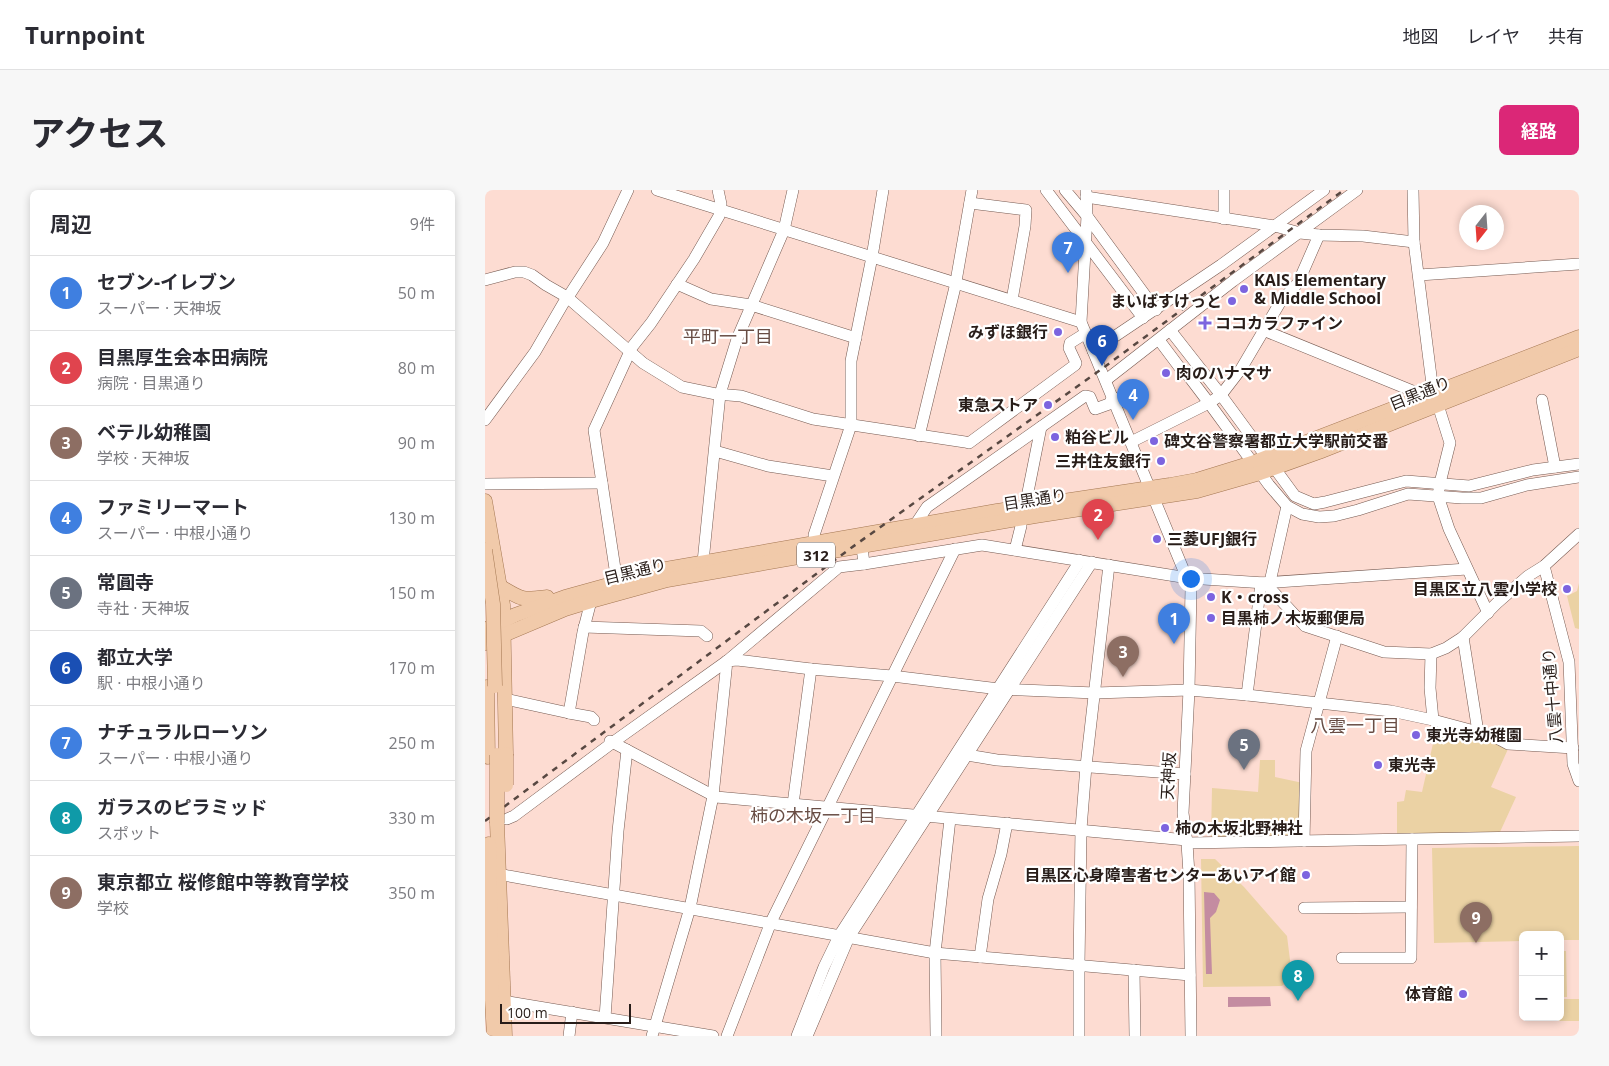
<!DOCTYPE html>
<html lang="ja">
<head>
<meta charset="utf-8">
<style>
  body { margin:0; font-family:"Open Sans","Noto Sans JP",sans-serif; background:#f7f7f7; color:#2b2b33 }
  .controls { position:absolute; right:15px; bottom:15px; display:grid; overflow:hidden; border-radius:8px; box-shadow:0 2px 8px #0003 }
  .controls button { width:45px; height:45px; display:grid; place-items:center; padding:0; border:0; border-bottom:1px solid #e1e1e2; background:#fff; color:#2b2b33; font:25px sans-serif }
  .compass { position:absolute; left:974px; top:15px; width:45px; height:45px; border-radius:50%; background:#fff; box-shadow:0 2px 8px #0003; rotate:197deg }
  .scale { position:absolute; left:15px; bottom:12px; width:131px; box-sizing:border-box; padding-left:5px; border:2px solid #281d19; border-top:0; font-size:14px; line-height:18px; white-space:nowrap; color:#281d19; -webkit-text-stroke:4px #fff; paint-order:stroke }
  .you { position:absolute; left:705px; top:388px; width:18px; height:18px; margin:-12px; border:4px solid #fff; border-radius:50%; background:#1a73e8; box-shadow:0 0 0 8px #1a73e833 }
  .badge { display:grid; place-items:center; width:32px; height:32px; border-radius:50%; background:#db2777; color:#fff; font-size:16px; font-weight:700 }
  .pin { position:absolute; translate:-50% -41px; filter:drop-shadow(0 1px 2px #0008) }
  .pin::after { content:''; position:absolute; top:26px; width:18px; height:15px; background:inherit; clip-path:polygon(0 0,100% 0,50% 100%) }
  .list { margin:0; padding:0; list-style:none }
  h2 { display:flex; justify-content:space-between; align-items:center; height:65px; margin:0; padding:0 20px; font-size:21px }
  h2 small { font-size:16px; font-weight:400; color:#7c7c81 }
  .list li { display:grid; grid-template-columns:32px 1fr auto; gap:15px; align-items:center; box-sizing:border-box; height:75px; padding:0 20px; border-top:1px solid #e1e1e2 }
  .list b { display:block; font-size:19px; white-space:nowrap }
  .list p { margin:0; font-size:16px; white-space:nowrap; color:#7c7c81 }
  .list em { font-size:16px; font-style:normal; color:#7c7c81 }
  .map { position:relative; flex:none; width:1094px; height:846px; overflow:hidden; border-radius:8px }
  header { display:flex; align-items:center; gap:30px; box-sizing:border-box; height:70px; padding:0 25px; background:#fff; border-bottom:1px solid #e1e1e2 }
  header strong { font-size:24px }
  nav { display:flex; gap:28px; margin-inline-start:auto; font-size:18px }
  .intro { display:flex; align-items:center; justify-content:space-between; box-sizing:border-box; height:120px; padding:0 30px }
  h1 { margin:0; font-size:35px }
  .button { padding:12px 22px; border-radius:8px; background:#db2777; color:#fff; font-size:18px; font-weight:700 }
  main { display:flex; gap:30px; padding:0 30px }
  aside { flex:1; background:#fff; border-radius:8px; box-shadow:0 2px 8px #0003 }
  .map>svg:first-child { display:block }
  .green { fill:#ebd2a4 }
  .water { fill:#c48ca1 }
  .lines { fill:none; stroke-linecap:round; stroke-linejoin:round }
  .minor-casing { stroke:#765a51; stroke-width:12 }
  .major-casing { stroke:#a47752; stroke-width:15 }
  .minor { stroke:#fff; stroke-width:11 }
  .major { stroke:#f1caaa; stroke-width:14 }
  .rail { stroke:#584842; stroke-width:2.5; stroke-dasharray:6 6; stroke-linecap:butt }
  .major-bridge-casing { stroke:#a47752; stroke-width:15; stroke-linecap:butt }
  .major-bridge { stroke:#f1caaa; stroke-width:14 }
  .poi-dot { fill:#7c64df; stroke:#fff; stroke-width:2 }
  .labels { text-anchor:middle; dominant-baseline:central; stroke-width:4.5; stroke-linejoin:round; paint-order:stroke }
  .shield { fill:#fff; stroke:#68615e; stroke-width:1 }
  .shield-label { font-size:15px; font-weight:bold; fill:#281d19 }
  .poi-label { font-size:16px; font-weight:bold; fill:#281d19; stroke:#fff; text-anchor:start }
  .street-label { font-size:16px; fill:#281d19; stroke:#fff }
  .neighbourhood-label { font-size:18px; fill:#684d44; stroke:#fff }
</style>
</head>
<body>
<header>
<strong>Turnpoint</strong>
<nav><a>地図</a><a>レイヤ</a><a>共有</a></nav>
</header>
<div class="intro"><h1>アクセス</h1><a class="button">経路</a></div>
<main>
<aside>
<h2>周辺<small>9件</small></h2>
<ul class="list">
<li><span class="badge" style="background:#3f7fe0">1</span><div><b>セブン-イレブン</b><p>スーパー · 天神坂</p></div><em>50 m</em></li>
<li><span class="badge" style="background:#e0444e">2</span><div><b>目黒厚生会本田病院</b><p>病院 · 目黒通り</p></div><em>80 m</em></li>
<li><span class="badge" style="background:#8d6e63">3</span><div><b>ベテル幼稚園</b><p>学校 · 天神坂</p></div><em>90 m</em></li>
<li><span class="badge" style="background:#3f7fe0">4</span><div><b>ファミリーマート</b><p>スーパー · 中根小通り</p></div><em>130 m</em></li>
<li><span class="badge" style="background:#6b7280">5</span><div><b>常圓寺</b><p>寺社 · 天神坂</p></div><em>150 m</em></li>
<li><span class="badge" style="background:#1a4fb4">6</span><div><b>都立大学</b><p>駅 · 中根小通り</p></div><em>170 m</em></li>
<li><span class="badge" style="background:#3f7fe0">7</span><div><b>ナチュラルローソン</b><p>スーパー · 中根小通り</p></div><em>250 m</em></li>
<li><span class="badge" style="background:#0f9aa8">8</span><div><b>ガラスのピラミッド</b><p>スポット</p></div><em>330 m</em></li>
<li><span class="badge" style="background:#8d6e63">9</span><div><b>東京都立 桜修館中等教育学校</b><p>学校</p></div><em>350 m</em></li>
</ul>
</aside>
<div class="map">
<svg width="1094" height="846" viewBox="0 0 1094 846">
  <rect width="100%" height="100%" fill="#fddcd2"/>
  <g class="green">
    <polygon points="1094,393 1094,439 1090,438 1082,406 1092,401"/>
    <polygon points="952,536 1009,552 1023,559 1006,597 1031,607 1015,642 912,645 912,612 919,611 921,600 937,602"/>
    <polygon points="775,570 790,570 790,587 818,593 816,645 726,647 727,598 773,602"/>
    <polygon points="1094,656 1094,750 1075,750 1075,745 1038,745 1038,751 949,753 947,658"/>
    <polygon points="716,669 730,669 759,697 802,746 807,786 797,796 718,797"/>
    <polygon points="1075,761 1081,761 1082,807 1075,807"/>
    <polygon points="1075,809 1094,809 1094,831 1063,831 1063,827 1075,827"/>
  </g>
  <g class="water">
    <polygon points="719,702 729,703 735,710 731,722 725,728 727,784 721,784"/>
    <polygon points="743,807 785,807 786,816 743,817"/>
  </g>
  <g class="lines">
    <defs>
      <g id="minor">
        <polyline points="172,0 596,132"/>
        <polyline points="561,0 658,128"/>
        <polyline points="580,0 602,26 671,120"/>
        <polyline points="601,0 602,26 596,132 706,398 704,500 698,623 702,653 704,684 706,846"/>
        <polyline points="928,0 929,52 948,202"/>
        <polyline points="601,7 790,36 815,43 834,45 878,46 929,52"/>
        <polyline points="485,13 541,20 540,36 527,110"/>
        <polyline points="739,29 739,0"/>
        <polyline points="934,85 1094,74"/>
        <polyline points="0,90 30,82 39,82 47,85 61,95 82,107 158,173 197,197 231,204 256,206 328,229 480,252 484,253 590,175 591,173 584,158 585,153 601,143"/>
        <polyline points="192,94 226,109 266,115 371,148"/>
        <polyline points="685,140 736,205 810,306 829,314 840,312 921,291 984,296 1048,280 1094,274"/>
        <polyline points="778,140 940,206"/>
        <polyline points="674,150 695,178 702,184 724,213 784,295 802,316 817,324 834,327 849,326 873,320 923,304 977,308 996,308 1042,295 1094,287"/>
        <polyline points="608,161 736,75 839,0"/>
        <polyline points="621,190 748,91 872,0"/>
        <polyline points="1057,210 1070,277"/>
        <polyline points="953,215 965,253 955,293 953,306 964,339 1003,423"/>
        <polyline points="0,230 50,162 82,107 85,104 118,53 143,0"/>
        <polyline points="434,246 470,97 487,0"/>
        <polyline points="646,252 724,213 736,205 756,179 796,111 813,93 834,45"/>
        <polyline points="230,261 283,276 348,286"/>
        <polyline points="0,294 117,293"/>
        <polyline points="540,317 556,237"/>
        <polyline points="430,335 442,317 600,206 605,207 610,219 624,214 628,207"/>
        <polyline points="330,353 329,345 366,235 366,171 387,67 398,0"/>
        <polyline points="530,360 536,336 535,329"/>
        <polyline points="218,372 235,204 252,149 299,40 308,0"/>
        <polyline points="379,374 497,355 703,388 780,393 820,436 899,462 946,464 961,458 978,447 1012,413 1043,386 1059,376 1094,344"/>
        <polyline points="1059,376 1084,472 1088,574 1094,591"/>
        <polyline points="132,392 109,240 147,157 166,133 209,69 234,26 236,14 233,0"/>
        <polyline points="785,392 802,316"/>
        <polyline points="99,437 216,441 222,446"/>
        <polyline points="978,447 993,542"/>
        <polyline points="946,464 945,498 948,530"/>
        <polyline points="762,505 776,393 982,379"/>
        <polyline points="20,509 84,523 106,527 109,530"/>
        <polyline points="84,523 98,442 106,411"/>
        <polyline points="125,551 231,607 702,650"/>
        <polyline points="482,565 512,570 700,584"/>
        <polyline points="308,614 326,479"/>
        <polyline points="22,629 29,626 127,553 242,471 354,377 379,374 377,357"/>
        <polyline points="819,651 821,561 852,446"/>
        <polyline points="702,653 1094,646"/>
        <polyline points="18,685 450,763 705,785"/>
        <polyline points="819,718 926,717"/>
        <polyline points="495,767 503,709 516,664 522,633"/>
        <polyline points="857,768 926,768 927,649"/>
        <polyline points="649,780 650,846"/>
        <polyline points="18,811 228,846"/>
        <polyline points="120,828 133,641 142,560"/>
        <polyline points="84,846 87,822"/>
        <polyline points="167,846 205,718 228,606 242,471 252,470 326,479 407,486 514,499 610,503 704,500 762,505 906,521 948,530 1008,546 1023,554 1088,558"/>
        <polyline points="242,846 286,732 470,359"/>
        <polyline points="312,846 339,777 354,746 593,374 594,370"/>
        <polyline points="322,846 364,747 607,372"/>
        <polyline points="451,846 450,763 465,629"/>
        <polyline points="594,846 594,775 596,639 601,576 624,375"/>
      </g>
      <g id="major">
        <polyline points="0,311 18,415 21,564"/>
        <path d="M16 397C38 410 36 410 62 407"/>
        <polyline points="0,440 30,425 80,407 181,379 512,321 685,295 712,290 767,273 1094,147"/>
        <polyline points="0,453 80,419 106,411 182,390 550,326 712,301 775,283 834,262 1094,159"/>
        <polyline points="2,497 3,567"/>
        <polyline points="12,633 20,846"/>
        <polyline points="4,654 7,810 9,846"/>
      </g>
    </defs>
    <use href="#minor" class="minor-casing"/>
    <use href="#major" class="major-casing"/>
    <use href="#minor" class="minor"/>
    <use href="#major" class="major"/>
    <polyline class="rail" points="0,631 366,358 618,178 859,0"/>
    <defs>
      <g id="major-bridge">
        <polyline points="0,360 8,414 10,496"/>
        <polyline points="21,564 21,595"/>
        <polyline points="12,565 12,633"/>
      </g>
    </defs>
    <use href="#major-bridge" class="major-bridge-casing"/>
    <use href="#major-bridge" class="major-bridge"/>
  </g>
  <g class="poi-dot">
    <circle cx="759" cy="99" r="5"/>
    <circle cx="747" cy="111" r="5"/>
    <path d="M717.5 125.5h5v5h5v5h-5v5h-5v-5h-5v-5h5z"/>
    <circle cx="573" cy="142" r="5"/>
    <circle cx="681" cy="183" r="5"/>
    <circle cx="563" cy="215" r="5"/>
    <circle cx="570" cy="247" r="5"/>
    <circle cx="669" cy="251" r="5"/>
    <circle cx="676" cy="271" r="5"/>
    <circle cx="672" cy="349" r="5"/>
    <circle cx="1082" cy="399" r="5"/>
    <circle cx="726" cy="407" r="5"/>
    <circle cx="726" cy="428" r="5"/>
    <circle cx="931" cy="545" r="5"/>
    <circle cx="893" cy="575" r="5"/>
    <circle cx="680" cy="638" r="5"/>
    <circle cx="821" cy="685" r="5"/>
    <circle cx="978" cy="804" r="5"/>
  </g>
  <g class="labels">
    <rect class="shield" x="312" y="352.5" width="38" height="25" rx="4"/>
    <g class="shield-label">
      <text x="331" y="365">312</text>
    </g>
    <g class="poi-label">
      <text x="769" y="90">KAIS Elementary<tspan x="769" dy="18">&amp; Middle School</tspan></text>
      <text x="737" y="111" text-anchor="end">まいばすけっと</text>
      <text x="730" y="133">ココカラファイン</text>
      <text x="563" y="142" text-anchor="end">みずほ銀行</text>
      <text x="691" y="183">肉のハナマサ</text>
      <text x="553" y="215" text-anchor="end">東急ストア</text>
      <text x="580" y="247">粕谷ビル</text>
      <text x="679" y="251">碑文谷警察署都立大学駅前交番</text>
      <text x="666" y="271" text-anchor="end">三井住友銀行</text>
      <text x="682" y="349">三菱UFJ銀行</text>
      <text x="1072" y="399" text-anchor="end">目黒区立八雲小学校</text>
      <text x="736" y="407">K・cross</text>
      <text x="736" y="428">目黒柿ノ木坂郵便局</text>
      <text x="941" y="545">東光寺幼稚園</text>
      <text x="903" y="575">東光寺</text>
      <text x="690" y="638">柿の木坂北野神社</text>
      <text x="811" y="685" text-anchor="end">目黒区心身障害者センターあいアイ館</text>
      <text x="968" y="804" text-anchor="end">体育館</text>
    </g>
    <g class="street-label">
      <text transform="translate(935 203) rotate(-22)">目黒通り</text>
      <text transform="translate(550 309) rotate(-9)">目黒通り</text>
      <text transform="translate(150 381) rotate(-14)">目黒通り</text>
      <text transform="translate(1067 506) rotate(-95)">八雲十中通り</text>
      <text transform="translate(683 586) rotate(-87)">天神坂</text>
    </g>
    <g class="neighbourhood-label">
      <text x="243" y="146">平町一丁目</text>
      <text x="870" y="535">八雲一丁目</text>
      <text x="328" y="625">柿の木坂一丁目</text>
    </g>
  </g>
</svg>
<div class="controls">
<button>+</button>
<button>−</button>
</div>
<svg class="compass" viewBox="-18 -18 36 36"><path d="M0-13l5 13h-10z" fill="#e53935"/><path d="M0 13l5-13h-10z" fill="#7c7c81"/></svg>
<div class="scale">100 m</div>
<div class="you"></div>
<div class="pin badge" style="left:689px;top:454px;background:#3f7fe0">1</div>
<div class="pin badge" style="left:613px;top:350px;background:#e0444e">2</div>
<div class="pin badge" style="left:638px;top:487px;background:#8d6e63">3</div>
<div class="pin badge" style="left:648px;top:230px;background:#3f7fe0">4</div>
<div class="pin badge" style="left:759px;top:580px;background:#6b7280">5</div>
<div class="pin badge" style="left:617px;top:176px;background:#1a4fb4">6</div>
<div class="pin badge" style="left:583px;top:83px;background:#3f7fe0">7</div>
<div class="pin badge" style="left:813px;top:811px;background:#0f9aa8">8</div>
<div class="pin badge" style="left:991px;top:753px;background:#8d6e63">9</div>
</div>
</main>
</body>
</html>
